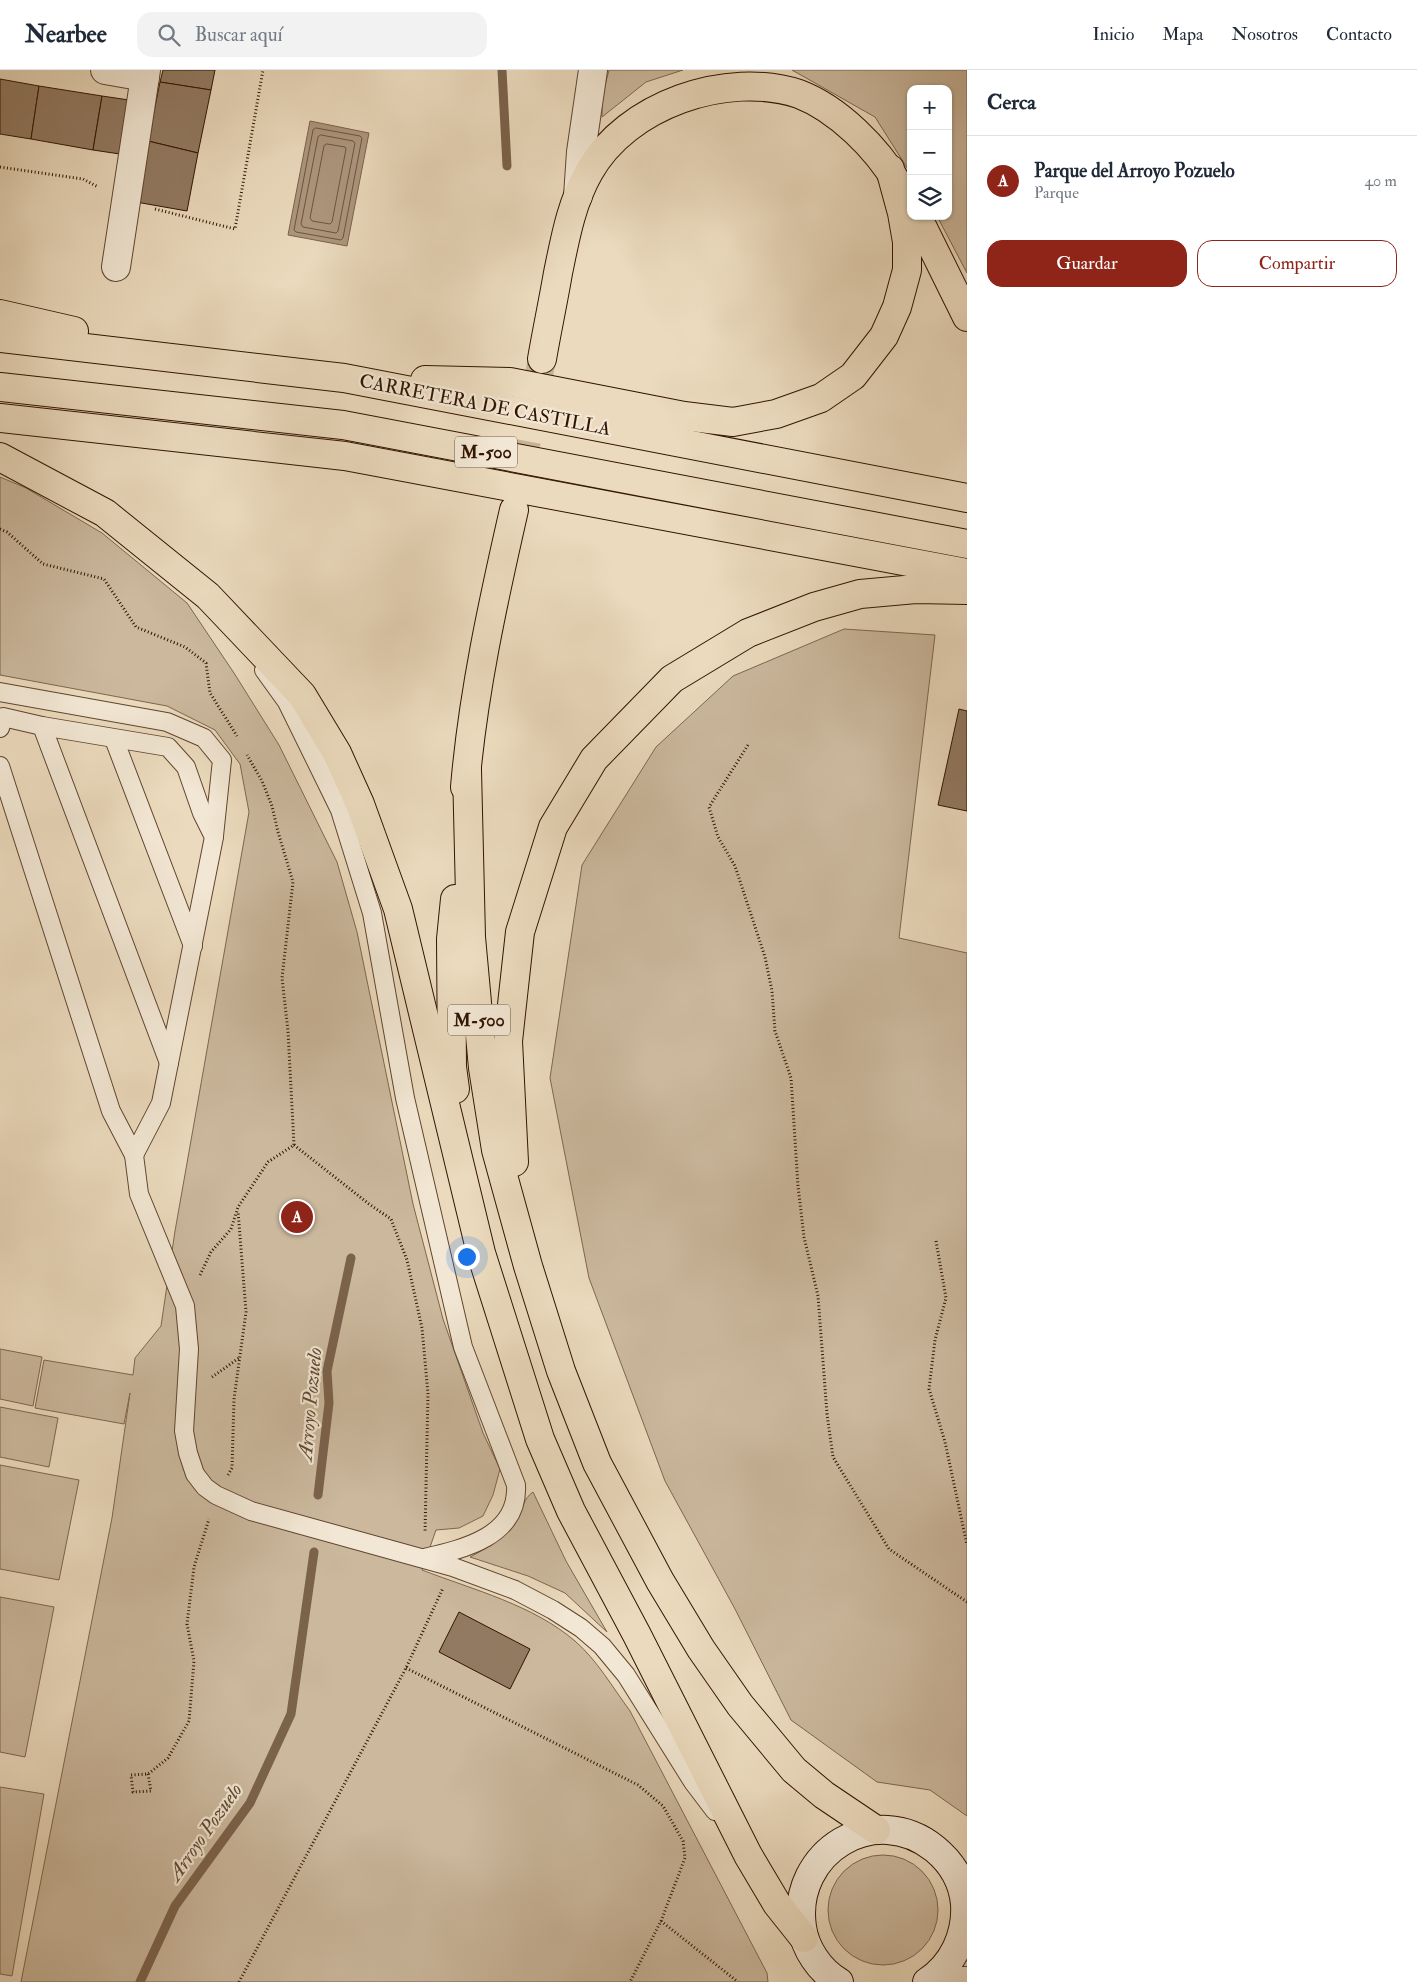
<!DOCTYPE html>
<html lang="es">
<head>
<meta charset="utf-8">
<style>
  body { margin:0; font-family:"IM FELL Double Pica",serif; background:#f2f2f3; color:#1f2937 }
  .controls { position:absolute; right:15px; top:15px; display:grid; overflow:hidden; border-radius:10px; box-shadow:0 1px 4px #0004 }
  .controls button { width:45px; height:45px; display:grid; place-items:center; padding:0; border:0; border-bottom:1px solid #e0e1e3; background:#fff; color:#1f2937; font:25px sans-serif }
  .you { position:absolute; left:466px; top:1186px; width:18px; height:18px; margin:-12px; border:4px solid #fff; border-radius:50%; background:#1a73e8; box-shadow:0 0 0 8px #1a73e833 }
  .badge { display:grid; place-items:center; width:32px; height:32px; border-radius:50%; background:#8f2418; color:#fff; font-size:16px; font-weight:700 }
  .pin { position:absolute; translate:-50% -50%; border:2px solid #fff; box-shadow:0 1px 5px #0006 }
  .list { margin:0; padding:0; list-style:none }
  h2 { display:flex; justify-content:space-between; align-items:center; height:65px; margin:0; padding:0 20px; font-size:21px }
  h2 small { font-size:16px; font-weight:400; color:#747a83 }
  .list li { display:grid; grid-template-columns:32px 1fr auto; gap:15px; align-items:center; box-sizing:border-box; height:90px; padding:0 20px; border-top:1px solid #e0e1e3 }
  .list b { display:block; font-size:19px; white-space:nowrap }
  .list p { margin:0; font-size:16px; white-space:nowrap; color:#747a83 }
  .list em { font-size:16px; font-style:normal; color:#747a83 }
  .actions { display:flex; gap:10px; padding:15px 20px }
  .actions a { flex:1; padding:11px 0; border:1px solid #8f2418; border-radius:15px; text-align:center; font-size:18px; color:#8f2418 }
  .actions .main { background:#8f2418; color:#fff }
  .icon { flex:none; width:28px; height:28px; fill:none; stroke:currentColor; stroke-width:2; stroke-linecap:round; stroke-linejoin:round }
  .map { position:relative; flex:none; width:967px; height:1912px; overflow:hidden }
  header { display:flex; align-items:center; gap:30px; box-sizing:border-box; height:70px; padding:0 25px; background:#fff; border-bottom:1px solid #e0e1e3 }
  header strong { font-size:24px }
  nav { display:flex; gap:28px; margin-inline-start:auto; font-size:18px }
  .search { width:350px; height:45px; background:#f2f2f3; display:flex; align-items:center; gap:12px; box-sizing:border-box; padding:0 18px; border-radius:15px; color:#747a83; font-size:19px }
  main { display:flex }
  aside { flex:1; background:#fff }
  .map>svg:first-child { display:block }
  .green { fill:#cbb89d; stroke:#7e664e }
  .water { fill:#ac967d; stroke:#7b624b }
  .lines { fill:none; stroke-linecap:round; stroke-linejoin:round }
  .shore { stroke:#6e543e; stroke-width:1 }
  .stream { stroke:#7b624b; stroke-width:9 }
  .building { fill:#927a62; stroke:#311300 }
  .highway-tunnel { stroke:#c6b297; stroke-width:28; stroke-dasharray:28 14; stroke-linecap:butt }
  .lane-casing { stroke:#60452f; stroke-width:20 }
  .street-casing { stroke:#60452f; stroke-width:30 }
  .secondary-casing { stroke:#311300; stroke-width:30 }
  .highway-casing { stroke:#311300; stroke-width:30 }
  .path { stroke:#311300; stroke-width:3; stroke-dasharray:1 2.5; stroke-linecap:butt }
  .lane { stroke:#f2e7d4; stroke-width:18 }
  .street { stroke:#f2e7d4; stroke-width:28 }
  .secondary { stroke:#f2e7d4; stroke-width:28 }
  .highway { stroke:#ebdabd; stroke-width:28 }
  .labels { text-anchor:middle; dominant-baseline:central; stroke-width:4.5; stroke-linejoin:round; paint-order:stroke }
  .shield { fill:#f2e7d4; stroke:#6b5340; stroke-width:1 }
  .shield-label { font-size:18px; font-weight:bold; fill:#311300 }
  .street-label { font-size:19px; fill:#311300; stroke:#f2e7d4 }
  .water-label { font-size:20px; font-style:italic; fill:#624732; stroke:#f2e7d4 }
</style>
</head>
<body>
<header>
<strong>Nearbee</strong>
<div class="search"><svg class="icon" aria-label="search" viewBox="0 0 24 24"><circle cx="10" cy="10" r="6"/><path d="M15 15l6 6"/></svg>Buscar aquí</div>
<nav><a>Inicio</a><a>Mapa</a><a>Nosotros</a><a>Contacto</a></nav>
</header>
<main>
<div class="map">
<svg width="967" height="1912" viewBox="0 0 967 1912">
  <rect width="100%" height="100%" fill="#ebdabd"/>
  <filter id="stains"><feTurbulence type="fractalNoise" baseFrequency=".004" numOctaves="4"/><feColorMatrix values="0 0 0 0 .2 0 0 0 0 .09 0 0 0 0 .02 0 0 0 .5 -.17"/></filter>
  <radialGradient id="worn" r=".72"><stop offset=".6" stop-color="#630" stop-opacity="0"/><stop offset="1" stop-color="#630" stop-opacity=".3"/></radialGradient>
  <g class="green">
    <polygon points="609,0 683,0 646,12 602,47 602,27"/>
    <polygon points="792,0 967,0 967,203 937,146 948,146 948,19 911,19 911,104 875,47"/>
    <path d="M0 407 26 418 102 463 187 533 234 603 279 675 337 792 357 862 413 1134 443 1249 483 1363 500 1399 493 1425 483 1446 459 1458 436 1460 422 1500C474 1520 533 1535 575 1571 597 1590 613 1618 630 1641L767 1903 768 1912H21L112 1448 130 1323 124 1354 35 1338 44 1290 133 1305 135 1288 161 1256 175 1161 249 742 240 694 215 660 167 636 0 605Z"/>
    <polygon points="844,559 935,565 899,868 967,883 967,1746 930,1720 877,1712 791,1650 735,1539 665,1411 589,1208 550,1008 582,795 656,677 733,606"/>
    <polygon points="0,1279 42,1287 33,1336 0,1329"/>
    <polygon points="0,1337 58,1348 49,1397 0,1387"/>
    <polygon points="0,1395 79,1410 59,1510 0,1499"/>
    <path d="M533 1422 566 1491 607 1562 565 1523 528 1506 470 1487C489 1477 506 1467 518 1448 524 1437 523 1429 533 1422Z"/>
    <polygon points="0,1527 54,1537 25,1687 0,1682"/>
    <polygon points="0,1717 44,1724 12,1906 0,1904"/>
    <circle cx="883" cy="1840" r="55"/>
  </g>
  <polygon class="water" points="310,51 369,63 347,176 288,165"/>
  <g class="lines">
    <g class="shore">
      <polygon points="316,58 360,66 362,68 343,168 341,170 296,162 294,160 313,60"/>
      <polygon points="321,65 353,71 355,73 338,161 336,163 303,157 301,154 318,67"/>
      <polygon points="327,74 345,77 346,79 332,152 330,154 312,151 310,148 324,76"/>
    </g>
    <g class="stream">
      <polyline points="502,0 507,96"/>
      <polyline points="318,1425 329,1333 327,1301 351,1188"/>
      <polyline points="140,1912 175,1836 250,1733 291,1644 314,1482"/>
    </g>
  </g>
  <g class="building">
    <polygon points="163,0 215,0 211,20 160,12"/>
    <polygon points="0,9 39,16 31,69 0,64"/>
    <polygon points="160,12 211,20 198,83 148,71"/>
    <polygon points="39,16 102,26 93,80 31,69"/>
    <polygon points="102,26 129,30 120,84 93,80"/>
    <polygon points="148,71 198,83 187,141 136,132"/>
    <polygon points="959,639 967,641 967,741 938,735"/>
    <polygon points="459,1542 530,1579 510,1619 439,1582"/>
  </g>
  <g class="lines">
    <polyline class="highway-tunnel" points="514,440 542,289"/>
    <defs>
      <g id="lane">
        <path d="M264 600 287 632 340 740 372 843 405 1028 463 1277 516 1415C519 1466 464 1479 424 1488"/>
        <polyline points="0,622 167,652 204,668 222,690 214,766"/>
        <polyline points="42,656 169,993"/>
        <polyline points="0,658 3,647 42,656 168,677 186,697 202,743 214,767 161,1033 134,1085 111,1041 0,696"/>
        <polyline points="114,669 193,876"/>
        <polyline points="134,1085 139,1124 185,1236 189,1279 184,1361 188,1383 195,1404 205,1417 216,1425 251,1441 453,1497 515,1520 553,1540 581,1558 602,1576 626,1605 693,1712 715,1741"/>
      </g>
      <g id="street">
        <polyline points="105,0 145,7"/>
        <polyline points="578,126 581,82 593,0"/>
        <polyline points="116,197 146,0"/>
        <polyline points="929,1911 967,1911"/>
      </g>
      <path id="secondary" d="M839 1912C820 1901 805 1879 802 1857 791 1782 875 1730 935 1779 952 1793 963 1812 965 1834 967 1865 953 1895 927 1912"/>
      <g id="highway">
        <polyline points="917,146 967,247"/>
        <polyline points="0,244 74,261"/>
        <polyline points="0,268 344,308 967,428"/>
        <path d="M542 289C547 260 553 232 558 203 565 169 571 134 589 102 626 35 727 0 799 24 838 39 877 78 898 114"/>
        <polyline points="425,310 510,312 684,346 733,352 776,344 821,328 853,306 884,266 897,237 907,200 907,172 902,143 890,99"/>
        <polyline points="0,317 343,355 967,474"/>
        <polyline points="0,348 345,386 967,503"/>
        <polyline points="0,387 105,443 208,526 302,625 337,683 360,734 398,839 481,1183 540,1369 571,1441 637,1565 748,1785 777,1834 804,1868"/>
        <polyline points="467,700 471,867 483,998 496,1080 528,1196 561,1301 597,1393 660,1511 701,1579 740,1635 794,1700 824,1725 876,1760"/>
        <path d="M465 717C473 623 493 532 514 440"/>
        <polyline points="455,829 451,869 452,997 455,1019"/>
        <polyline points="514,1092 508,971 520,862 553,757 594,689 672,609 748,563 814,537 860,524 916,519 967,520"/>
      </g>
    </defs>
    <use href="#lane" class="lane-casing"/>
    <use href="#street" class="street-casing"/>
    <use href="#secondary" class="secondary-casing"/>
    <use href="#highway" class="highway-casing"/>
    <g class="path">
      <polyline points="0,97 83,109 98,117"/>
      <polyline points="155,139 235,159 263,0"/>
      <polyline points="0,459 7,462 43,494 104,509 136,557 185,577 206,593 210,623 237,666"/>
      <polyline points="748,675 709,737 718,767 735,796 765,887 772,921 775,961 791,1008 798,1116 804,1167 818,1226 827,1344 833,1387 889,1479 967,1532"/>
      <polyline points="294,1075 369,1134 391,1149 407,1190 422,1258 428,1324 425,1463"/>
      <polyline points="936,1171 946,1228 935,1270 929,1319 945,1372 967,1475"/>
      <polyline points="200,1205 211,1182 231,1159 238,1137 268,1092 294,1075 288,961 282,908 293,812 278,762 272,736 262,711 247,685"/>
      <polyline points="212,1307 239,1288"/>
      <polyline points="228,1405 232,1398 234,1329 246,1242 238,1141"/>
      <polyline points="406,1598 638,1715 663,1736 683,1771 685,1788 661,1851 630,1912"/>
      <polyline points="148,1704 151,1721 133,1722 131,1705 148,1704 168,1688 189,1651 194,1591 187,1554 194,1497 209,1449"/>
      <polyline points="661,1851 738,1912"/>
      <polyline points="239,1912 406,1598 443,1518"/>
    </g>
    <use href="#lane" class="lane"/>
    <use href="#street" class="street"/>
    <use href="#secondary" class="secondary"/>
    <use href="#highway" class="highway"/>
  </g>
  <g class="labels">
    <g class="shield">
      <rect x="455" y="366.5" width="62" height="31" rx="4"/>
      <rect x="448" y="934.5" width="62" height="31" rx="4"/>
    </g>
    <g class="shield-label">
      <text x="486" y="382">M-500</text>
      <text x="479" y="950">M-500</text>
    </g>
    <g class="street-label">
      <text transform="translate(485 335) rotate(11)">CARRETERA DE CASTILLA</text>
    </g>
    <g class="water-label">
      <text transform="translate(310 1334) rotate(-85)">Arroyo Pozuelo</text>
      <text transform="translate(205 1762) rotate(-55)">Arroyo Pozuelo</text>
    </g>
  </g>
  <rect width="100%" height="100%" filter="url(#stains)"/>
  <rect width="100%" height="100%" fill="url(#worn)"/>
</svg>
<div class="controls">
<button>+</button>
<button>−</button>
<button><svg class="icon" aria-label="layers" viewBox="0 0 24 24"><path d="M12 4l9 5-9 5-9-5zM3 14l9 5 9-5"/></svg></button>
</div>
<div class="you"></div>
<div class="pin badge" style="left:297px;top:1147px">A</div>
</div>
<aside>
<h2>Cerca<small></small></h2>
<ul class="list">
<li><span class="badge">A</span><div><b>Parque del Arroyo Pozuelo</b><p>Parque</p></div><em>40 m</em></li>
</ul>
<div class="actions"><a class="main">Guardar</a><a>Compartir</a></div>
</aside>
</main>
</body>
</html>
